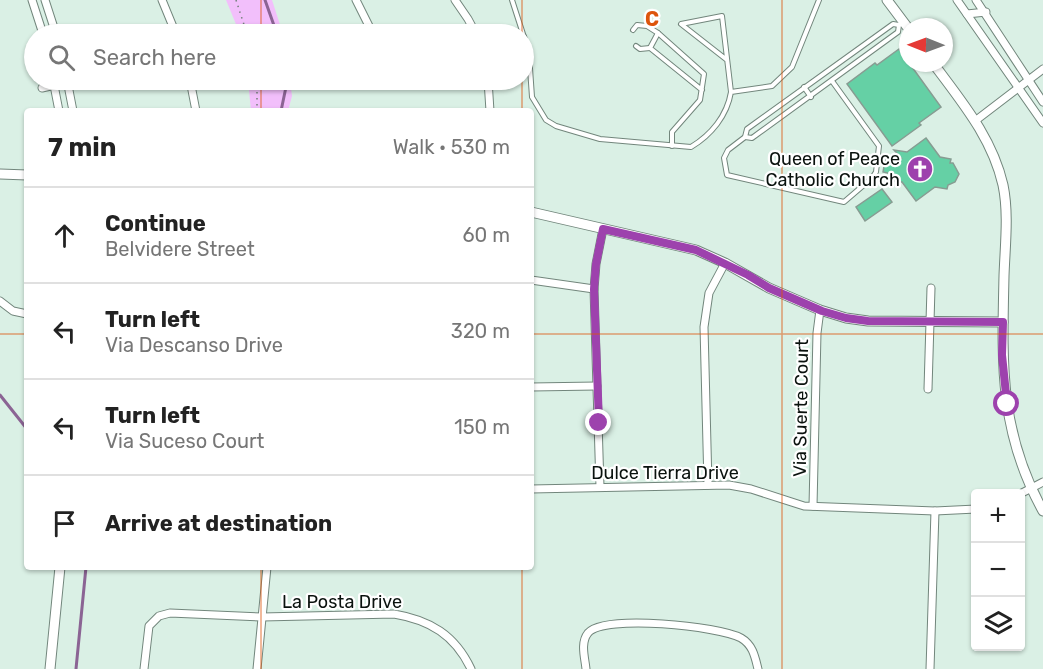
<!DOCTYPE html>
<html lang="en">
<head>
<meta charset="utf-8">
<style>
  body { margin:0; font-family:Rubik,sans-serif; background:#f6f6f6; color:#222 }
  .controls { position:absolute; right:18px; bottom:18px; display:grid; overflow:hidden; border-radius:6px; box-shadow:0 2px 4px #0004 }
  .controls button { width:54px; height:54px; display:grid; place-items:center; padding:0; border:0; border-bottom:2px solid #e0e0e0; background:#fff; color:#222; font:30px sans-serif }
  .compass { position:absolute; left:899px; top:18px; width:54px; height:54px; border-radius:50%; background:#fff; box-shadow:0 2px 4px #0004; rotate:271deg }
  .stop { position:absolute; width:18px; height:18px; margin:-14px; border:4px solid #9d42ad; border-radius:50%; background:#fff }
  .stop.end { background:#9d42ad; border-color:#fff; box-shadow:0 2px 6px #0008 }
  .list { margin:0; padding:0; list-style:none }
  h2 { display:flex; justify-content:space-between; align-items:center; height:78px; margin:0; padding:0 24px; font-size:26px }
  h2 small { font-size:20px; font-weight:400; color:#767676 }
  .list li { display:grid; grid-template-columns:39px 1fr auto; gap:18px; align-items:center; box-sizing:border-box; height:96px; padding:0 24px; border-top:2px solid #e0e0e0 }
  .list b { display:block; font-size:22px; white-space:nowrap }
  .list p { margin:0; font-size:20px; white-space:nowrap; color:#767676 }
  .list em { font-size:20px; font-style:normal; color:#767676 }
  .icon { flex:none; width:33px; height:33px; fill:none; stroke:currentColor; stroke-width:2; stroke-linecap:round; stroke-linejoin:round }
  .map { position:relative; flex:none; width:1043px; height:669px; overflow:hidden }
  .search { position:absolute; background:#fff; box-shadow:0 2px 4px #0004; left:24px; top:24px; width:510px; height:66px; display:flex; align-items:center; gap:15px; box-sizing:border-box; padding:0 21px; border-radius:33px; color:#767676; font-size:22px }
  .panel { position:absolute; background:#fff; box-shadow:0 2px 4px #0004; left:24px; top:108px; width:510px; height:462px; border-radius:6px }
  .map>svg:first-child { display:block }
  .green { fill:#f2bffb }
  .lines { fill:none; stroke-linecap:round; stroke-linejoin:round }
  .stream { stroke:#8b6494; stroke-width:3 }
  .building { fill:#65d0a5; stroke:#879c92; stroke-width:1.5 }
  .lane-casing { stroke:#72867c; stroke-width:6 }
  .street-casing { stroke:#72867c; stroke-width:9 }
  .secondary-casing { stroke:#72867c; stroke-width:11 }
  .path { stroke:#718079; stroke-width:1.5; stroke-dasharray:1.5 4.5; stroke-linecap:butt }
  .lane { stroke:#fff; stroke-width:4 }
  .street { stroke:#fff; stroke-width:7 }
  .secondary { stroke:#fff; stroke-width:9 }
  .route { stroke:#9d42ad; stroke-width:8 }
  .grid { fill:none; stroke:#dd550c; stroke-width:1.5; stroke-opacity:0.55 }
  .labels { text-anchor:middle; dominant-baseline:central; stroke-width:4.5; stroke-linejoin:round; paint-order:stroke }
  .poi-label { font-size:18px; fill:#0a120e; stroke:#fff; text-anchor:end }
  .street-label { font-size:18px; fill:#0a120e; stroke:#fff }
  .grid-label { font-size:20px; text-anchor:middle; font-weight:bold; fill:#dd550c; stroke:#fff; stroke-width:4.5; stroke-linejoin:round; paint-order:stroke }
</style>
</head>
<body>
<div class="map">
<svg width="1043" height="669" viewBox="0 0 1043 669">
  <rect width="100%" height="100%" fill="#daf0e5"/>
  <g class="green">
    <polygon points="226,0 272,0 283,34 240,34"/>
    <polygon points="248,80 290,80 292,96 288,111 251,111"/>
  </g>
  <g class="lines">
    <g class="stream">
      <polyline points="265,0 277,34"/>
      <polyline points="281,111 286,87 285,80"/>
      <polyline points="0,395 27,429"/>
      <polyline points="76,669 86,567"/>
    </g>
  </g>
  <g class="building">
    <polygon points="899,49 941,107 919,123 921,125 892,146 847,84 875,63 877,65"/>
    <polygon points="926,138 940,157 951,159 950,163 953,163 959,174 955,182 948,185 947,189 935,187 916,201 902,182 895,181 896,175 883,172 886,156 901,158 894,150 907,152"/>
    <polygon points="882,189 892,202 865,221 856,207"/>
  </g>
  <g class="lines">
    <defs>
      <g id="lane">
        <polyline points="512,0 523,34"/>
        <polyline points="633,30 637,25 647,26 658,33"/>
        <path d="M524 36 529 54 532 97 546 120 556 126 600 139 691 147C711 135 727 116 731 92L772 86 792 67 819 0"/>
        <polyline points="636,46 640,49 650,48"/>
        <polyline points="727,60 681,24 722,16 731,92"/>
        <polyline points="832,81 879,146 876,172 872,178 844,202 727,175 724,158 728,150 745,137 747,129 893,24 899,25"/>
        <polyline points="804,87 811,97"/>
        <polyline points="745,137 752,138 898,32 899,25"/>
        <polyline points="672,146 672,132 700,100 704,74 658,33 650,48 702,90"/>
      </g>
      <g id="street">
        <polyline points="32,0 43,34"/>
        <polyline points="45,0 56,34"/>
        <polyline points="162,0 176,34"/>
        <polyline points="356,0 373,34"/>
        <polyline points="455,0 468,19 476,34"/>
        <polyline points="957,0 1043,123"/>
        <polyline points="976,0 1043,102"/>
        <polyline points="967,14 986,12"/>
        <polyline points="53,80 59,111"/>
        <polyline points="67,80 73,111"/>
        <polyline points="190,80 196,111"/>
        <polyline points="488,80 490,111"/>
        <polyline points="42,88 68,82"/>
        <polyline points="975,121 1043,69"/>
        <polyline points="531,280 594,289"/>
        <polyline points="0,301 13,311 27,314"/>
        <polyline points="531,387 597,386"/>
        <polyline points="928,389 931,288"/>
        <polyline points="708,485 704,327 709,293 725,263"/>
        <polyline points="600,487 594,289 596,264 603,229"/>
        <polyline points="531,489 729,485 751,489 804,506 935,511 976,509"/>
        <polyline points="1020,494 1043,482"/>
        <polyline points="813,506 817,333 820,310"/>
        <path d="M144 669 149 626 159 616 170 613 262 617 394 614C430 620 455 635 471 669"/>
        <polyline points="257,669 267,567"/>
        <path d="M586 669C585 658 580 643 588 633 604 614 719 626 741 638 753 645 755 657 758 669"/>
        <polyline points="930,669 935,511"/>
      </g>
      <g id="secondary">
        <polyline points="887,0 908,28"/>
        <path d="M933 63C961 101 992 137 1003 185 1009 214 1005 246 1004 276 1002 363 999 432 1043 511"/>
        <polyline points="0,174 27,175"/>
        <polyline points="531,212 696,250 725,263 769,288 820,310 846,318 868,321 1003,322"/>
        <polyline points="50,669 60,567"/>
      </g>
    </defs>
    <use href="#lane" class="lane-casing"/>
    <use href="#street" class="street-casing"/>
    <use href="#secondary" class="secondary-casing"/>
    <g class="path">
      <polyline points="236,0 247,34"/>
      <polyline points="257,80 257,111"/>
    </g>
    <use href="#lane" class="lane"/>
    <use href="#street" class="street"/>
    <use href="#secondary" class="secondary"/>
  </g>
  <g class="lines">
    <polyline class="route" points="599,423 594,289 596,264 603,229 696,250 748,275 769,288 822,311 846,318 868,321 1003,322 1002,355 1007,404"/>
  </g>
  <path class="grid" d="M261 0V34M522 0V34M782 0V669M261 80V111M522 80V111M0 334H27M531 334H1043M261 567V669M522 567V669"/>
  <defs>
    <symbol id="church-disc" viewBox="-11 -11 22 22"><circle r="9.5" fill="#9d42ad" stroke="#fff"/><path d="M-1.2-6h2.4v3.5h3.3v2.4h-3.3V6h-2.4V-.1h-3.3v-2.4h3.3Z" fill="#fff"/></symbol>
  </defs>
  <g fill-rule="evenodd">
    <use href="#church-disc" x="905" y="154" width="30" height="30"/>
  </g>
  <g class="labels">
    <g class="poi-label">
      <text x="900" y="159">Queen of Peace<tspan x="900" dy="21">Catholic Church</tspan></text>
    </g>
    <g class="street-label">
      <text transform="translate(801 408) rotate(-89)">Via Suerte Court</text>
      <text x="665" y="473">Dulce Tierra Drive</text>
      <text x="342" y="602">La Posta Drive</text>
    </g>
  </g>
  <g class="grid-label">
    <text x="652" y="26">C</text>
  </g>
</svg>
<div class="controls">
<button>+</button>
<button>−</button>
<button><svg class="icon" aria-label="layers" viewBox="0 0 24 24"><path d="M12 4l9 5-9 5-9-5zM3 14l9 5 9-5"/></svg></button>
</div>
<svg class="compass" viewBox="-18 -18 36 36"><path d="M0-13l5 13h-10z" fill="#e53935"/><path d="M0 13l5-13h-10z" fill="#767676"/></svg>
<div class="stop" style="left:1007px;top:404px"></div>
<div class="stop end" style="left:599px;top:423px"></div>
<div class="search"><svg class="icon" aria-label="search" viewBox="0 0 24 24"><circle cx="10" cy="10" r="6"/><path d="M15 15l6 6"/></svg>Search here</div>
<section class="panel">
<h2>7 min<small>Walk · 530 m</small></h2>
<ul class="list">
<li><svg class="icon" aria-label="ahead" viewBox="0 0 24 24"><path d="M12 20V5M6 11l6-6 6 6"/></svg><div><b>Continue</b><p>Belvidere Street</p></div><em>60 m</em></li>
<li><svg class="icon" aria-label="left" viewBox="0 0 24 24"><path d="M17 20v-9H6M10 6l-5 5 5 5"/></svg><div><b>Turn left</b><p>Via Descanso Drive</p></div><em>320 m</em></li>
<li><svg class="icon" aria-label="left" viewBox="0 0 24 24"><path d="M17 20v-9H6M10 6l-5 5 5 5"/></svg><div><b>Turn left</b><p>Via Suceso Court</p></div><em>150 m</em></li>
<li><svg class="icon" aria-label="arrive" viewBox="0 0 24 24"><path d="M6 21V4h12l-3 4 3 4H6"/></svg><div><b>Arrive at destination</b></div></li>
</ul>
</section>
</div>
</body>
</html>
